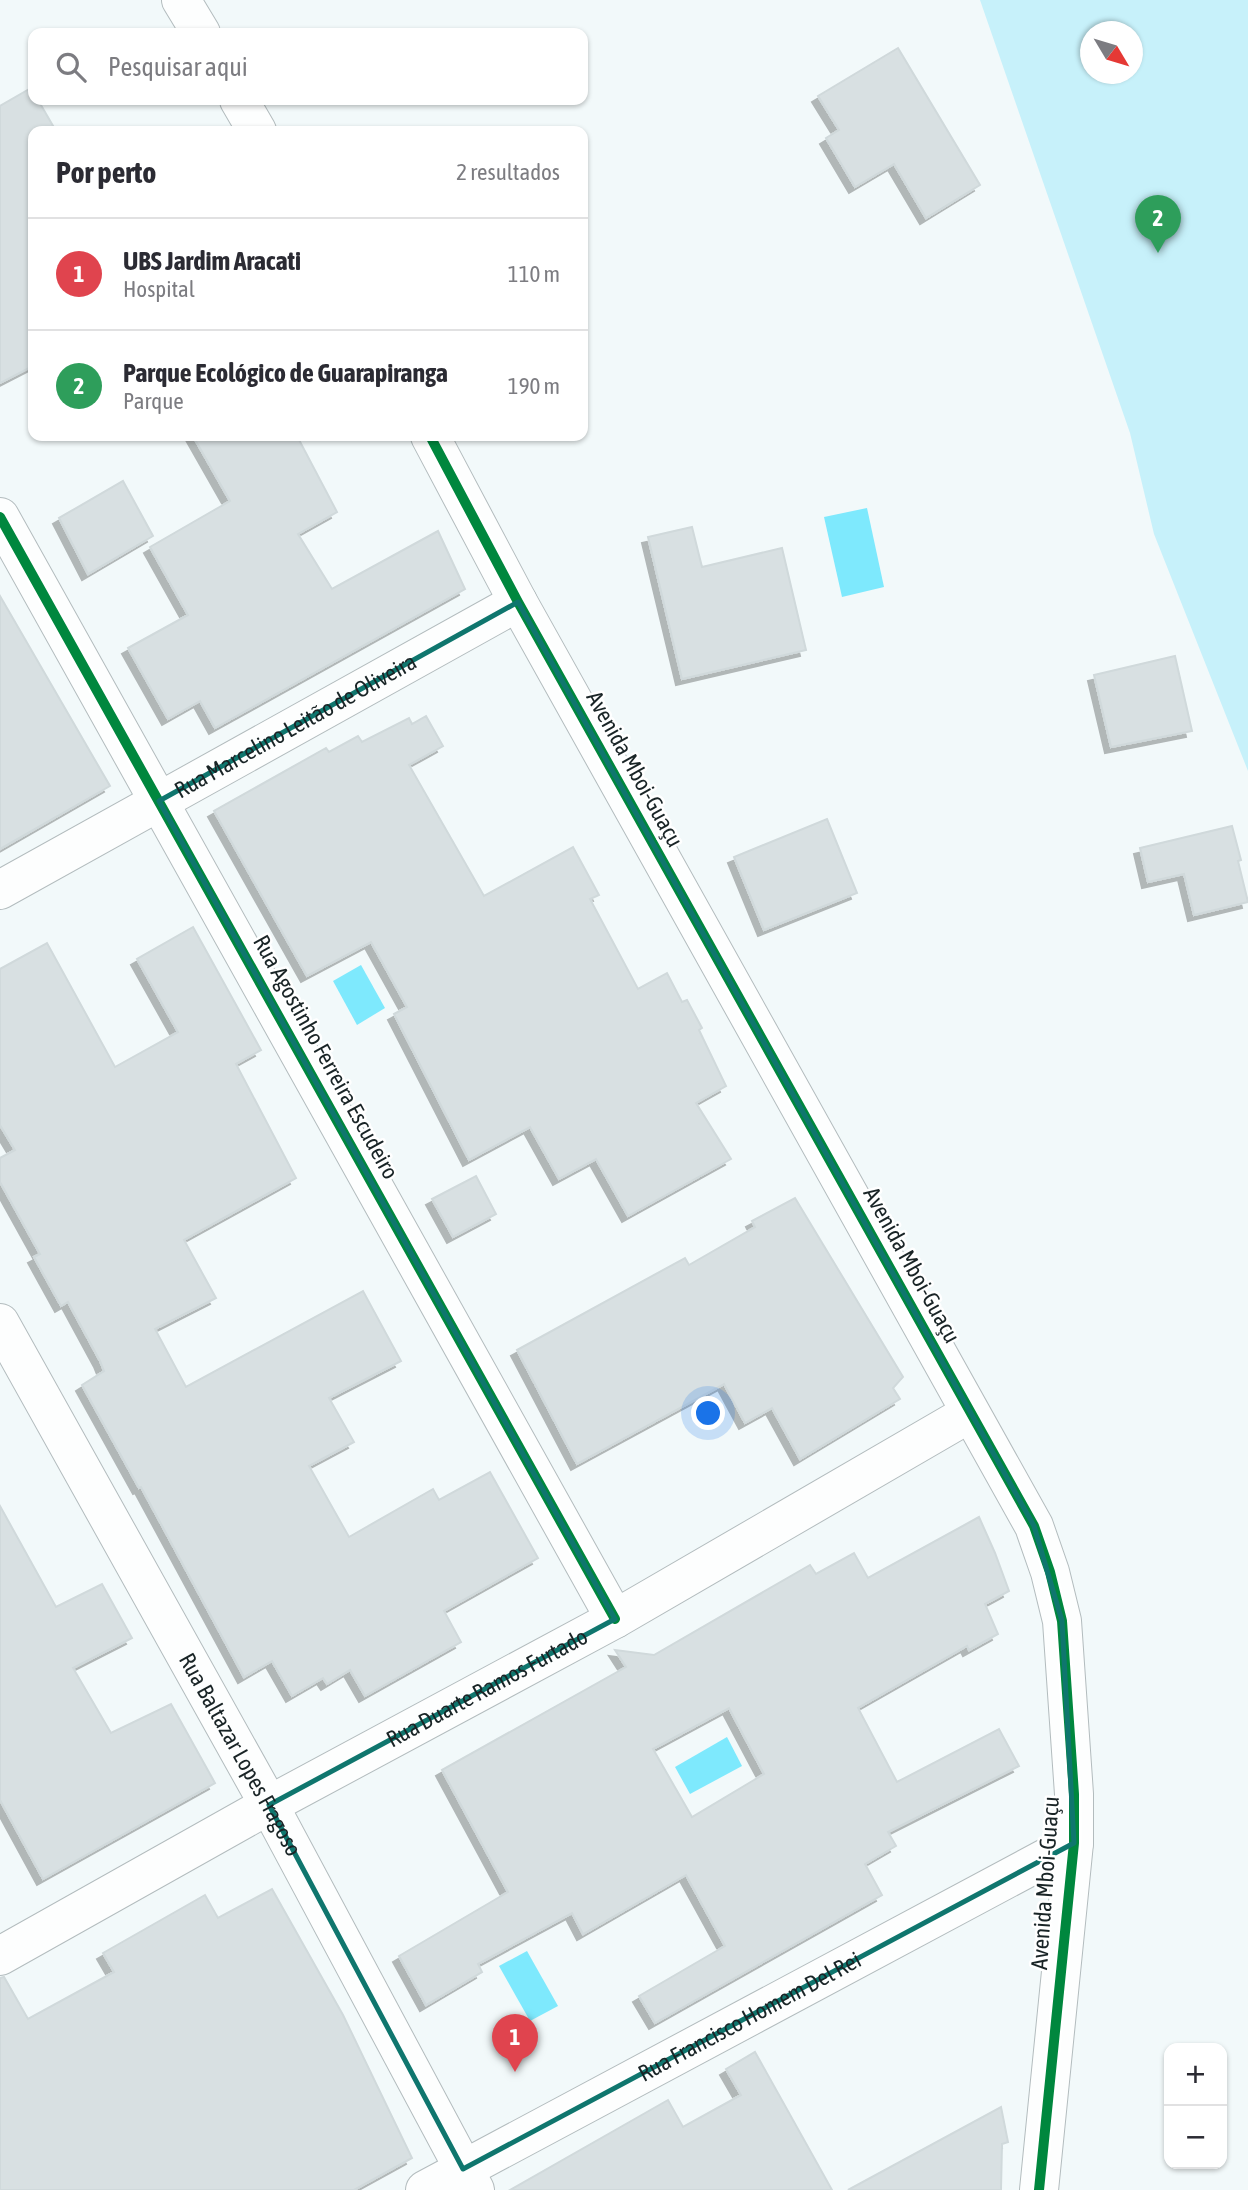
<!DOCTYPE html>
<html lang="pt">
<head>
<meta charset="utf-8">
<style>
  body { margin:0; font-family:"Asap Condensed",sans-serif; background:#f7f7f7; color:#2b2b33 }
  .controls { position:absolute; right:21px; bottom:21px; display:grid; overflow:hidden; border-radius:14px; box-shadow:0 2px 5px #0004 }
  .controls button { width:63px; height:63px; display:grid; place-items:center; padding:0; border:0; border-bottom:2px solid #e1e1e2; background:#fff; color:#2b2b33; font:35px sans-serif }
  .compass { position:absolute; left:1080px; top:21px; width:63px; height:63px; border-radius:50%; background:#fff; box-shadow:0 2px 5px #0004; rotate:128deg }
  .you { position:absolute; left:709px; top:1414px; width:24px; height:24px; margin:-18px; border:5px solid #fff; border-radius:50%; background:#1a73e8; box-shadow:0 0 0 10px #1a73e833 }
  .badge { display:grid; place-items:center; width:46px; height:46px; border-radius:50%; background:#7c3aed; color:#fff; font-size:23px; font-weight:700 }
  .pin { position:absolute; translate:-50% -58px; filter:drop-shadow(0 2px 4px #0008) }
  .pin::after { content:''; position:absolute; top:37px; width:24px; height:21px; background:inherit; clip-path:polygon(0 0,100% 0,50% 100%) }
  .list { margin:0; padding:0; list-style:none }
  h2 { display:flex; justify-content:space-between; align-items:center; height:91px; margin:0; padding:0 28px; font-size:30px }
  h2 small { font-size:23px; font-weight:400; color:#7c7c81 }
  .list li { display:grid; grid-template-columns:46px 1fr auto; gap:21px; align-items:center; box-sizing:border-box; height:112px; padding:0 28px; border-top:2px solid #e1e1e2 }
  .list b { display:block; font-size:26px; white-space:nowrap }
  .list p { margin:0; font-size:23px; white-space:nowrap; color:#7c7c81 }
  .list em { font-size:23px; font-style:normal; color:#7c7c81 }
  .icon { flex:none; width:38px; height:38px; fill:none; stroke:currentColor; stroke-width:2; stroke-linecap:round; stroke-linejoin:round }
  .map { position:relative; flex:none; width:1248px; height:2190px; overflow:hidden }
  .search { position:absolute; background:#fff; box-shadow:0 2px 5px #0004; left:28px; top:28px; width:560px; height:77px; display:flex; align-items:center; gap:18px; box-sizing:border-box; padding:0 24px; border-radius:14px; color:#7c7c81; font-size:26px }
  .panel { position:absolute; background:#fff; box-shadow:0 2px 5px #0004; left:28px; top:126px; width:560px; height:315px; border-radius:14px }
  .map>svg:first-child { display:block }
  .green { fill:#c7f1fa; fill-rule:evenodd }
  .water { fill:#7ee9fd }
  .building { fill:#d8e0e2; stroke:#d0d9db; stroke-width:2; fill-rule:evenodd; filter:url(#shadow) }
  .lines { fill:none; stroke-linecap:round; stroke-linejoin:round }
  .minor-casing { stroke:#b3bcbe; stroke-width:40 }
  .minor { stroke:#fdfefe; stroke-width:38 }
  .cycleway-casing { stroke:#fff; stroke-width:15 }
  .cycleway { stroke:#00873e; stroke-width:10 }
  .marked { fill:none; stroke:#0f766e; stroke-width:5; stroke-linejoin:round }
  .labels { text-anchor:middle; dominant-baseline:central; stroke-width:5; stroke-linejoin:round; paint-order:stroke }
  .street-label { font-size:23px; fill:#192426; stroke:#fff }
</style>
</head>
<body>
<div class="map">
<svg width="1248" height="2190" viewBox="0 0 1248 2190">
  <defs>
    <filter id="shadow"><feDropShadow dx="-6" dy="6" stdDeviation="0" flood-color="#0004"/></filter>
  </defs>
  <rect width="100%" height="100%" fill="#f2f9fa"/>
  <path class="green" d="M980 0H1248V771L1154 534 1130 433ZM1090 32H1132V74H1090Z"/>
  <g class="water">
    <polygon points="867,508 884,587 842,597 824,517"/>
    <polygon points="361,965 385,1008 357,1025 333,981"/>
    <polygon points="727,1737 742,1766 690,1794 675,1767"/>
    <polygon points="527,1951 558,2006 530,2021 499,1966"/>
  </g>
  <g class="building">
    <polygon points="898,48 980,185 926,218 894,164 855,187 826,138 839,130 818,96"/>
    <polygon points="31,88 33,100 38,100 56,131 33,131 33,366 0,383 0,106"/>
    <polygon points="193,436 297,436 337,512 298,534 332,589 438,531 465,589 215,728 200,701 168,719 128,648 188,615 150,547 230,501"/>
    <polygon points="123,481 153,536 88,574 59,518"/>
    <polygon points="692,527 702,567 782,548 806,650 682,679 648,537"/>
    <polygon points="0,596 110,786 0,849"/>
    <polygon points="1175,656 1192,731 1111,747 1094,675"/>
    <polygon points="426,716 443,746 409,765 484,896 573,847 599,895 590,899 638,989 667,973 682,1002 687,1000 702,1028 699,1030 726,1086 696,1103 731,1159 628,1216 596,1159 559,1179 530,1127 469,1160 394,1014 407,1007 371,942 307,976 214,811 326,748 329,752 358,736 362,742 409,718 412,724"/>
    <polygon points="827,819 857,893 764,930 734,857"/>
    <polygon points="1232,826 1241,860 1238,861 1248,902 1194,915 1184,874 1148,882 1140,848"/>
    <polygon points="193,927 261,1050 236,1064 296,1178 184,1240 216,1298 155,1329 186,1387 363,1291 401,1361 329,1398 354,1442 309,1466 349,1537 433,1489 439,1500 490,1472 538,1558 444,1611 461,1642 365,1696 350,1670 327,1684 323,1678 292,1696 272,1661 244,1677 141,1487 139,1488 82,1385 104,1371 100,1361 68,1302 61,1306 34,1257 40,1254 0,1182 0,1158 15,1150 0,1125 0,969 47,943 115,1067 178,1032 137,959"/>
    <polygon points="476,1176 496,1214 453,1237 432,1199"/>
    <polygon points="795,1198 903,1377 893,1388 900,1399 800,1459 772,1408 745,1423 724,1384 577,1464 517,1350 685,1258 689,1265 755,1227 752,1221"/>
    <polygon points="0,1506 56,1607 102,1584 132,1638 73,1668 111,1733 171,1704 215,1783 43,1879 0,1800"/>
    <path d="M979 1517 995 1553 1009 1591 985 1604 998 1634 969 1650 967 1646 858 1708 897 1782 999 1729 1019 1766 888 1832 896 1846 865 1864 882 1895 655 2023 639 1996 725 1946 686 1875 583 1934 572 1913 478 1964 482 1972 426 2005 399 1956 508 1892 442 1770 626 1667 615 1650 654 1655 810 1565 816 1574 854 1553 868 1578ZM729 1708 764 1774 692 1817 653 1749Z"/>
    <polygon points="272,1889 343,2015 412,2158 354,2190 0,2190 0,1978 4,1977 28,2019 114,1972 103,1953 205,1895 218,1918"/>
    <polygon points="755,2052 832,2190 510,2190 668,2100 683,2127 741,2095 726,2069"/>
    <polygon points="1001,2107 1008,2142 1002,2144 1001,2190 848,2190"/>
  </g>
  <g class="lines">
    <defs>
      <g id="minor">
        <polyline points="181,0 201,33"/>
        <polyline points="239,100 257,131"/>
        <polyline points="430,436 518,602 1034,1526 1050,1572 1062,1621 1074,1794 1074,1843 1039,2190"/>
        <polyline points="0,517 615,1619"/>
        <path id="s1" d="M0 890 518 602"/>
        <path id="s2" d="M0 1323 269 1805 475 2190"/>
        <path id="s3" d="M0 1956 269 1805 615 1619 970 1413"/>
        <path id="s4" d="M425 2190 1074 1843"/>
      </g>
    </defs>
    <use href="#minor" class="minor-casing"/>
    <use href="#minor" class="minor"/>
    <defs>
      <g id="cycleway">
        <polyline points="430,436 518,602 1034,1526 1050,1572 1062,1621 1074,1794 1074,1843 1039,2190"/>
        <polyline points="0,517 615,1619"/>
      </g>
    </defs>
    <use href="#cycleway" class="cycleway-casing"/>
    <use href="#cycleway" class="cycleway"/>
  </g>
  <path class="marked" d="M518 602 1034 1526 1062 1621 1074 1843 463 2169 269 1805 615 1619 159 801Z"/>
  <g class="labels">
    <g class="street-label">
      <text stroke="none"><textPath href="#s1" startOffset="338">Rua Marcelino Leitão de Oliveira</textPath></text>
      <text transform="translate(635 769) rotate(61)">Avenida Mboi-Guaçu</text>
      <text transform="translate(326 1057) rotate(61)">Rua Agostinho Ferreira Escudeiro</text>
      <text transform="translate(912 1265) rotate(61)">Avenida Mboi-Guaçu</text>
      <text stroke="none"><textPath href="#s3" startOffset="556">Rua Duarte Ramos Furtado</textPath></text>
      <text stroke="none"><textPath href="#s2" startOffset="494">Rua Baltazar Lopes Fragoso</textPath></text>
      <text transform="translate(1045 1883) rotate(-86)">Avenida Mboi-Guaçu</text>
      <text stroke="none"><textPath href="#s4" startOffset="368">Rua Francisco Homem Del Rei</textPath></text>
    </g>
  </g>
</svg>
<div class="controls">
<button>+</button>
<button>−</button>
</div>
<svg class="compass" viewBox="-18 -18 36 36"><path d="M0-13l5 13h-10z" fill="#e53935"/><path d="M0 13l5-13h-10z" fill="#7c7c81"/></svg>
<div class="you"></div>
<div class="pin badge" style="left:515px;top:2072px;background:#e0444e">1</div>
<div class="pin badge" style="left:1158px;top:253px;background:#2e9e5b">2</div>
<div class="search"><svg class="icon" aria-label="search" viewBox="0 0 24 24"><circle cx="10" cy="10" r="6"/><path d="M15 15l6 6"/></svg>Pesquisar aqui</div>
<section class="panel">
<h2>Por perto<small>2 resultados</small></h2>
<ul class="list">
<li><span class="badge" style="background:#e0444e">1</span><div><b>UBS Jardim Aracati</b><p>Hospital</p></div><em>110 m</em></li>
<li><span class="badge" style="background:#2e9e5b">2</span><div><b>Parque Ecológico de Guarapiranga</b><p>Parque</p></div><em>190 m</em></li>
</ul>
</section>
</div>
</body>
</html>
